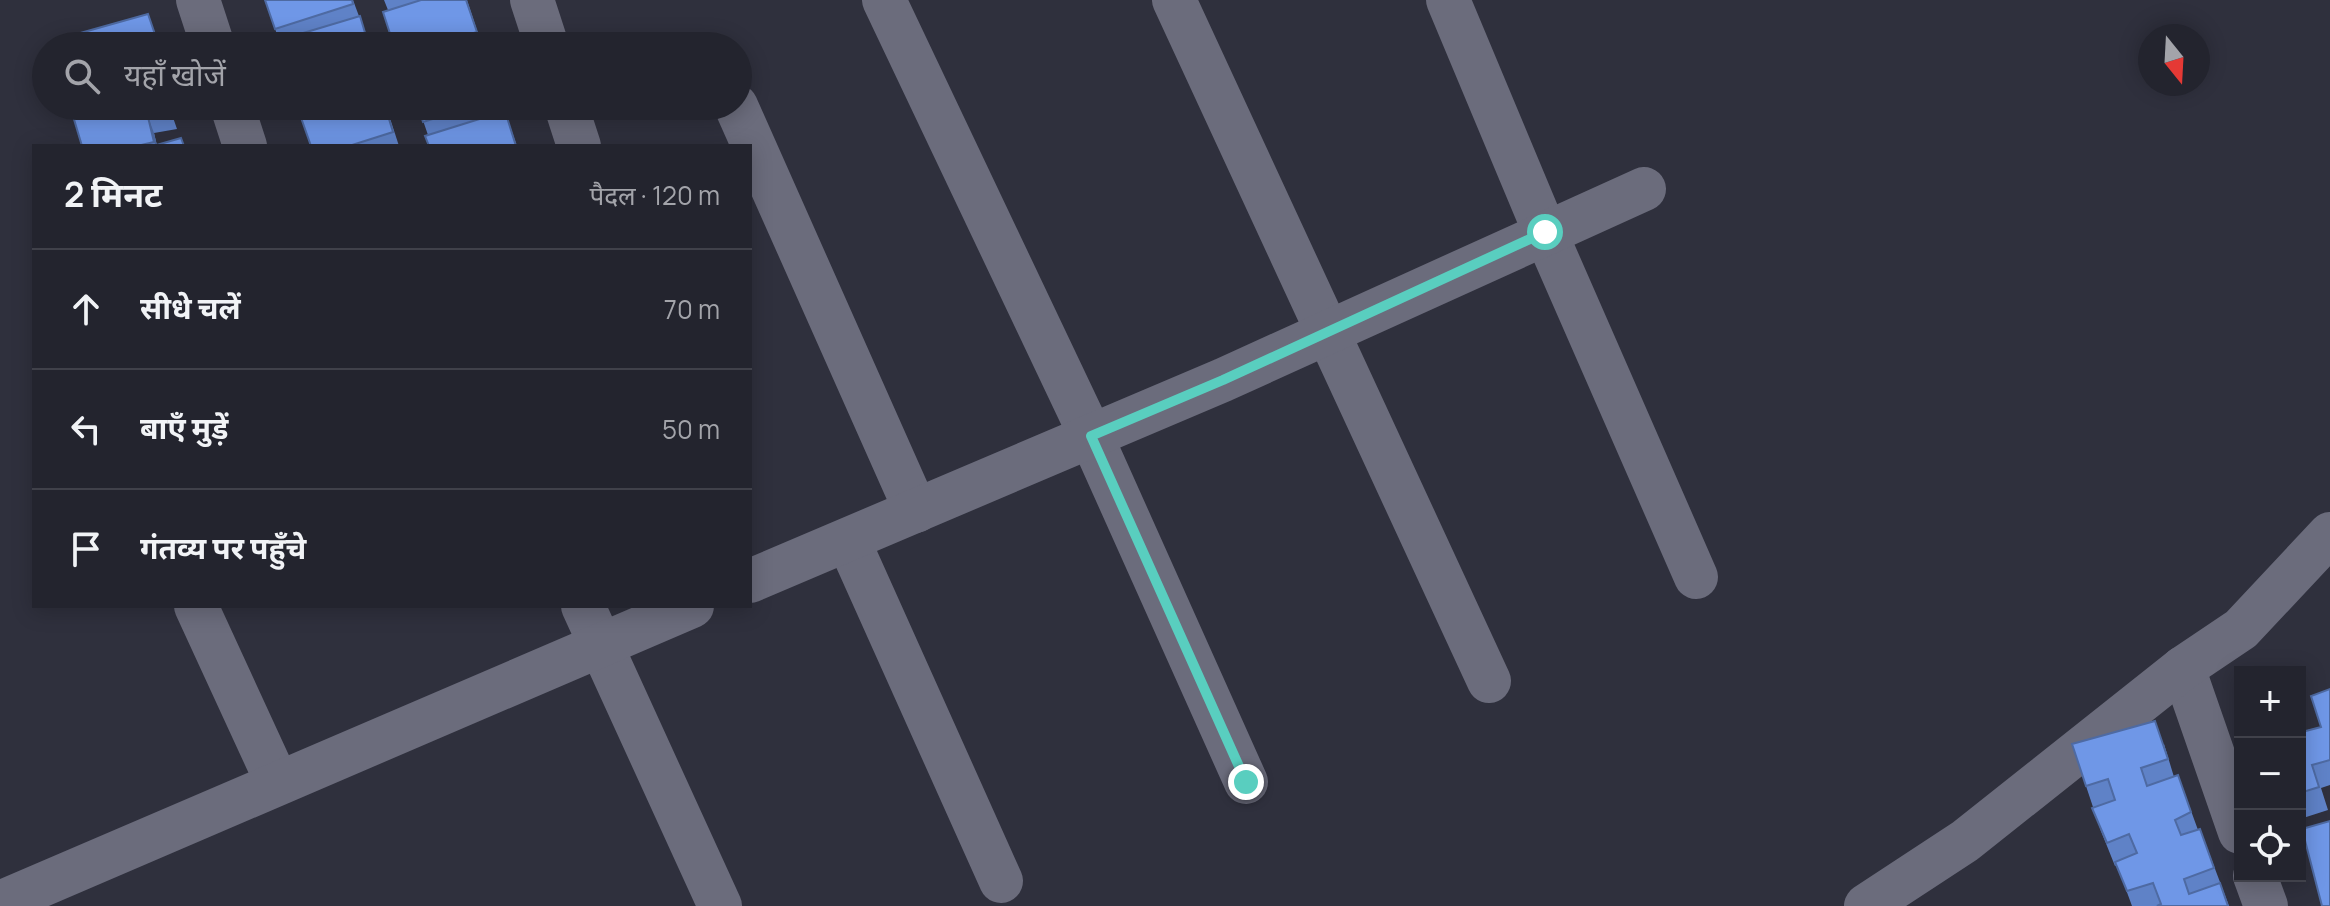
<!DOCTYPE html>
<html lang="hi">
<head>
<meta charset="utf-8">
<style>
  body { margin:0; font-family:Manrope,"Noto Sans Devanagari",sans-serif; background:#2b2c36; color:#f1f3f6 }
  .controls { position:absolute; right:24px; bottom:24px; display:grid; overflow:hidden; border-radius:0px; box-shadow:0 4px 20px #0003 }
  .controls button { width:72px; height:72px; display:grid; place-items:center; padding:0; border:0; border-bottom:2px solid #40414a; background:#23242e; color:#f1f3f6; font:40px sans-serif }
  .compass { position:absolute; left:2138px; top:24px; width:72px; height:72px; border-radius:50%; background:#23242e; box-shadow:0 4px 20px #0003; rotate:162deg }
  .stop { position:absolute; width:24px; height:24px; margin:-18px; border:6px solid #59cebf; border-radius:50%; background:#fff }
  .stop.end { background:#59cebf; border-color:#fff; box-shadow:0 2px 8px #0008 }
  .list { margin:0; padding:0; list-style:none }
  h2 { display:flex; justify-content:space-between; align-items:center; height:104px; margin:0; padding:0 32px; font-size:34px }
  h2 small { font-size:26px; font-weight:400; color:#a3a4aa }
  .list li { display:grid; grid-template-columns:52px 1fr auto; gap:24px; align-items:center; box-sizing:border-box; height:120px; padding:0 32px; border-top:2px solid #40414a }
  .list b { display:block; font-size:30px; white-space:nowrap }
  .list em { font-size:26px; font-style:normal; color:#a3a4aa }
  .icon { flex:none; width:44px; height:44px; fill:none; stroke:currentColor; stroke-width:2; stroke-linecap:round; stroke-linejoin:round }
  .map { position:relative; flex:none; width:2330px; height:906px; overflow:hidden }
  .search { position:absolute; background:#23242e; box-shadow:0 4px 20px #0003; left:32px; top:32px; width:720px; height:88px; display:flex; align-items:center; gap:20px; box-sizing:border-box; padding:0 28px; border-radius:44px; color:#a3a4aa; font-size:30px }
  .panel { position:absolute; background:#23242e; box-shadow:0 4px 20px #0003; left:32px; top:144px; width:720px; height:464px; border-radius:0px }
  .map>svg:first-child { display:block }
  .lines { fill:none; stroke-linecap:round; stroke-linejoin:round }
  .minor { stroke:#6b6c7c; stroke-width:44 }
  .wall { fill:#5f82c7 }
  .shaded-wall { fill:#4e6aa2 }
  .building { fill:#6f97e7; stroke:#4e6aa2; stroke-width:2 }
  .route { stroke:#59cebf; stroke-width:10 }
</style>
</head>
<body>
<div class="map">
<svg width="2330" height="906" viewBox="0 0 2330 906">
  <rect width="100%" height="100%" fill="#2f303d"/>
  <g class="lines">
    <g class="minor">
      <polyline points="198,0 213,46"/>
      <polyline points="532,0 547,46"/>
      <polyline points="884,0 1091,436 1246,782"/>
      <polyline points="1174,0 1489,681"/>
      <polyline points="1448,0 1545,232 1696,577"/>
      <polyline points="232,106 245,146"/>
      <polyline points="566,106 579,146"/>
      <polyline points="736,106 916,511"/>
      <polyline points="848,540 1001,881"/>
      <polyline points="750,581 1223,380 1644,189"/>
      <polyline points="196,606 277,782"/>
      <polyline points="583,606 720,906"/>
      <polyline points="2183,668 2240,832"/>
      <polyline points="2255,876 2266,906"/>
      <polyline points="0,903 692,606"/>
      <polyline points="1866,906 1965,841 2183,668 2241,629 2330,534"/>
    </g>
  </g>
  <g class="wall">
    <polygon points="265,0 353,0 370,46 281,46"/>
    <polygon points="384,0 467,0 482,46 394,46 388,10"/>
    <polygon points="169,106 177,129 154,133 157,145 184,146 82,146"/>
    <polygon points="386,106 399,146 311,146"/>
    <polygon points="418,106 505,106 508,114 506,115 517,146 429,146 428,135"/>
    <polygon points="2330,689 2330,785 2321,788 2328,810 2300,819 2300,722 2303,731 2321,727"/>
    <polygon points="2072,744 2164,744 2174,777 2178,775 2198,830 2200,829 2229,906 2132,906 2117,865 2115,866 2101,831"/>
  </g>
  <polygon class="shaded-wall" points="148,117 154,133 157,146 156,146 154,142"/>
  <g class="building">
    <polygon points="265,0 352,0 353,4 275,29"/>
    <polygon points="421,0 466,0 477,32 432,46 394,46 383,12"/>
    <polygon points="148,14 159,46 61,46 59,39"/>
    <polygon points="360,16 369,46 282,46 280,40"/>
    <polygon points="70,106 169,106 171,112 148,117 154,142 137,146 82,146"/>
    <polygon points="318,106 385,106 393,132 349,146 311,146 299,112"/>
    <polygon points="418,106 475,106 423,122"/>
    <polygon points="505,111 516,146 429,146 425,136"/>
    <polygon points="181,138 184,146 153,146"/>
    <polygon points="2330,689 2330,760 2312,765 2319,787 2300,793 2300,724 2302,732 2321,727 2311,696"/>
    <polygon points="2155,721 2168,759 2141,768 2147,786 2178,775 2191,812 2175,820 2181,835 2200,829 2214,868 2184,879 2189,894 2220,883 2228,906 2157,906 2161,904 2153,883 2127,891 2115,862 2137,853 2129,834 2107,843 2092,808 2115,800 2108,779 2086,786 2072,744"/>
    <polygon points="2330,821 2330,906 2322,906 2302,829"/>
  </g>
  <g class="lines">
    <polyline class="route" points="1246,782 1091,436 1223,380 1545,232"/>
  </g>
</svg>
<div class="controls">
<button>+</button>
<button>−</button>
<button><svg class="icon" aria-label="locate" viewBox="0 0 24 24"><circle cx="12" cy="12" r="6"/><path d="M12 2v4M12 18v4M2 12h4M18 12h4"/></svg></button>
</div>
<svg class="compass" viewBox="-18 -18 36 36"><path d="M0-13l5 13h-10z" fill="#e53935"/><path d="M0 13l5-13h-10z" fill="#a3a4aa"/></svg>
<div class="stop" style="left:1545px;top:232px"></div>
<div class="stop end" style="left:1246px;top:782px"></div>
<div class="search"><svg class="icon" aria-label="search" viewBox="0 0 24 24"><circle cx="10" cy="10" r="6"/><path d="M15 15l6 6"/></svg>यहाँ खोजें</div>
<section class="panel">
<h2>2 मिनट<small>पैदल · 120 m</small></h2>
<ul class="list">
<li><svg class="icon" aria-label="ahead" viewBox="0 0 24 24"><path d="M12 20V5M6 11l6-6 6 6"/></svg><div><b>सीधे चलें</b></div><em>70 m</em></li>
<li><svg class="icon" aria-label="left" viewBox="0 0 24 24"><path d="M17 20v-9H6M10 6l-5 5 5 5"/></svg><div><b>बाएँ मुड़ें</b></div><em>50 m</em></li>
<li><svg class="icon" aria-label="arrive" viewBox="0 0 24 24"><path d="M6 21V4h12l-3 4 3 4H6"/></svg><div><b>गंतव्य पर पहुँचे</b></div></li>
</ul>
</section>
</div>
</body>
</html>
